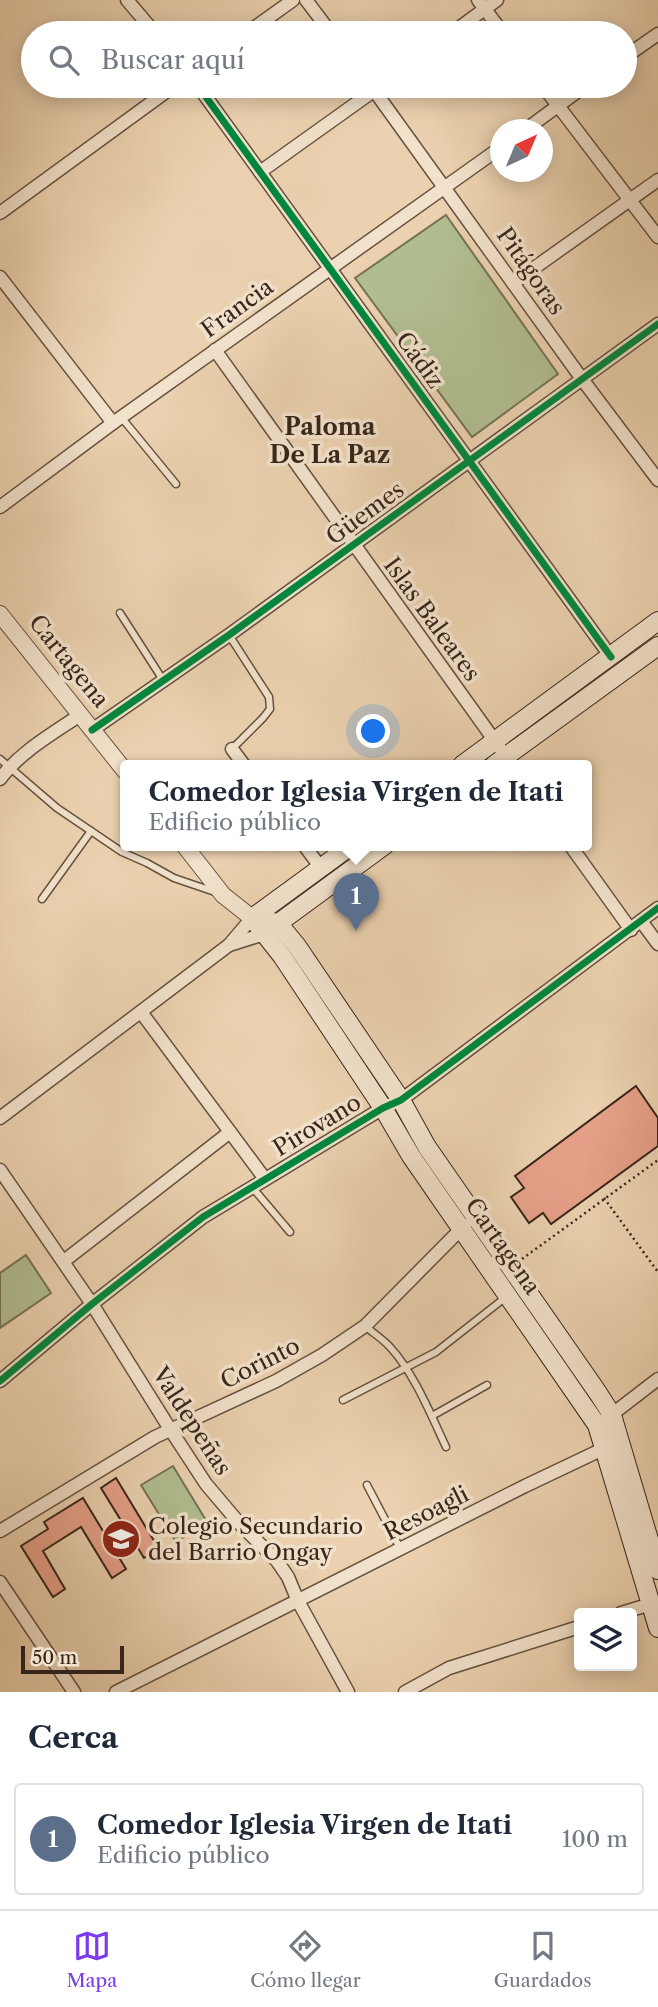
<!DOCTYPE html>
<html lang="es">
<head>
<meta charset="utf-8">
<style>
  body { margin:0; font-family:"Libre Caslon Text",serif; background:#f6f6f7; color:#1f2937 }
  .controls { position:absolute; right:21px; bottom:21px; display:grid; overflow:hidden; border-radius:7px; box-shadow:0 4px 18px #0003 }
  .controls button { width:63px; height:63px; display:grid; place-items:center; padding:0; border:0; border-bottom:2px solid #e0e1e3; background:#fff; color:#1f2937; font:35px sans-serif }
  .compass { position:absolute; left:490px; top:119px; width:63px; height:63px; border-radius:50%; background:#fff; box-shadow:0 4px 18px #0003; rotate:44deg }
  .scale { position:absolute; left:21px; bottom:18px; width:103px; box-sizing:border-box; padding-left:7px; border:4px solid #38261a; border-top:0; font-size:19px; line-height:24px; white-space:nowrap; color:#38261a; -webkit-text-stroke:5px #f2e1cb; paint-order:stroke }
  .you { position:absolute; left:374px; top:732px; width:24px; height:24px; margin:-18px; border:5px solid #fff; border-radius:50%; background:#1a73e8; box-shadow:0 0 0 10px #1a73e833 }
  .badge { display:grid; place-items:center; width:46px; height:46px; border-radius:50%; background:#7c3aed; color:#fff; font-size:23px; font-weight:700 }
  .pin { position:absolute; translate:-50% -58px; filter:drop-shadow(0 2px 4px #0008) }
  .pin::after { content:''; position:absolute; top:37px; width:24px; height:21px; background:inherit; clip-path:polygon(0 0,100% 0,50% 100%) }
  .popup { position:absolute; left:120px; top:760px; width:472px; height:91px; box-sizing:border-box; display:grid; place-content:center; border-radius:7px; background:#fff; filter:drop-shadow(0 2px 5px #0005); font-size:23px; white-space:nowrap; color:#747a83 }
  .popup b { font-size:26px; color:#1f2937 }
  .popup::after { content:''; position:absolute; left:50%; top:100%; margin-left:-14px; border:14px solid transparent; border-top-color:#fff }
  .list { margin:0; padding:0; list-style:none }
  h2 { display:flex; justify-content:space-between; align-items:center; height:91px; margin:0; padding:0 28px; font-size:30px }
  h2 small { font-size:23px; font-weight:400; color:#747a83 }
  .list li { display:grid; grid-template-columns:46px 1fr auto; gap:21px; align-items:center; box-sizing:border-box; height:112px; margin:0 14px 14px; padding:0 14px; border:2px solid #e0e1e3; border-radius:7px }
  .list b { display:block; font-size:26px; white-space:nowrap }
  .list p { margin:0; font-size:23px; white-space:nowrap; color:#747a83 }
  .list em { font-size:23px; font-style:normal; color:#747a83 }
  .icon { flex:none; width:38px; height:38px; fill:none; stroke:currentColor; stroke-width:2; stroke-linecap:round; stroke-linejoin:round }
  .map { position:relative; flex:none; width:658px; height:1692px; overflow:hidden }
  .search { position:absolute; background:#fff; box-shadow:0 4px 18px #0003; left:21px; right:21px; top:21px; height:77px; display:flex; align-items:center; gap:18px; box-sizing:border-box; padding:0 24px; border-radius:38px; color:#747a83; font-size:26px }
  .sheet { height:217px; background:#fff }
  nav { display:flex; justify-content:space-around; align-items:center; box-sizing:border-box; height:98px; border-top:2px solid #e0e1e3; background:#fff; font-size:19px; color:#747a83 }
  nav a { display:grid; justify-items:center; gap:4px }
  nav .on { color:#7c3aed }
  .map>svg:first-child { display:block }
  .green { fill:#b1bd8f; stroke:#747254; stroke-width:2 }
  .building { fill:#e7a18a; stroke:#38261a; stroke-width:2 }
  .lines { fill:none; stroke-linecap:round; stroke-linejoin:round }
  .service-casing { stroke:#65513f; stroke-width:9 }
  .minor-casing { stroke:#65513f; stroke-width:15 }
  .tertiary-casing { stroke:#65513f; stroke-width:18 }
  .secondary-casing { stroke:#38261a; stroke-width:20 }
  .path { stroke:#38261a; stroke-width:2.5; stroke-dasharray:2 3.5; stroke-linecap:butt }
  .service { stroke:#f2e1cb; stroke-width:6 }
  .minor { stroke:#f2e1cb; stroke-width:12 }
  .tertiary { stroke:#f2e1cb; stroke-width:16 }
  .secondary { stroke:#f2e1cb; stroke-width:18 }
  .cycleway-casing { stroke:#f2e1cb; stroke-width:11 }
  .cycleway { stroke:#00873e; stroke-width:7 }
  .labels { text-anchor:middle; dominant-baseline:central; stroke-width:7; stroke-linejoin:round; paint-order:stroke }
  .street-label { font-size:23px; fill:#38261a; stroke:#f2e1cb }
  .poi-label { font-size:23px; fill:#38261a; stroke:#f2e1cb; text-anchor:start }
  .neighbourhood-label { font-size:24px; font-weight:bold; fill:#38261a; stroke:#f2e1cb }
</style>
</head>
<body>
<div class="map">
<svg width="658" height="1692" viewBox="0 0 658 1692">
  <rect width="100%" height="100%" fill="#ebd1af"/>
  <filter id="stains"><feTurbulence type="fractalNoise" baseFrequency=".00286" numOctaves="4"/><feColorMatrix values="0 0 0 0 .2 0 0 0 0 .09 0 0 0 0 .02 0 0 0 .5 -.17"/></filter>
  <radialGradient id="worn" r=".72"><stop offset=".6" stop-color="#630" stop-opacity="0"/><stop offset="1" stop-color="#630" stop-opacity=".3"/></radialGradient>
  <g class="green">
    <polygon points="446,215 558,374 472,437 355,278"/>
    <polygon points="26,1255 51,1293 0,1328 0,1273"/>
    <polygon points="173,1466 207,1522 176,1542 141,1485"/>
  </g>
  <g class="building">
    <polygon points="636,1086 658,1118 658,1146 551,1224 543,1213 529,1223 511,1197 524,1188 515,1176"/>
    <polygon points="116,1478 159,1549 144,1558 101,1488"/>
    <polygon points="83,1498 126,1569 112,1578 81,1527 43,1551 65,1589 53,1597 21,1546 48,1529 44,1522"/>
  </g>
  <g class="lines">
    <defs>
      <g id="service">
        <polyline points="121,417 176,484"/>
        <polyline points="120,613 163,680"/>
        <polyline points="229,635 269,697 270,709 263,718 232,749"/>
        <polyline points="0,759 57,808 122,852 147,863 174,878 215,892"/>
        <polyline points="42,899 91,831"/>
        <polyline points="252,1187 290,1232"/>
        <path d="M365 1326C373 1333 383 1339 390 1347 414 1373 431 1415 446 1447"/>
        <polyline points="343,1400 436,1352 506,1297"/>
        <polyline points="432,1416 487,1385"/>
        <polyline points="367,1485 400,1548"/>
      </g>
      <g id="minor">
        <polyline points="127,0 155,33"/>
        <polyline points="306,0 331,33"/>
        <polyline points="478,0 503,33"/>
        <polyline points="247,33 293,0"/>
        <polyline points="452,33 497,0"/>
        <polyline points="625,57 658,34"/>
        <polyline points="198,86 611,657"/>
        <polyline points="371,86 582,379 658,480"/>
        <polyline points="543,86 658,237"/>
        <polyline points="525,130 585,86"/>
        <polyline points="260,172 379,87"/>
        <polyline points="0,213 174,86"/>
        <polyline points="0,277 113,423"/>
        <polyline points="513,283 658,180"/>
        <polyline points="215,350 512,765"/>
        <polyline points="0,507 113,423 500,148"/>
        <polyline points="92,730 229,635 658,324"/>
        <polyline points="232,749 244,765"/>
        <path d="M0 779C20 752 52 734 80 715"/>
        <polyline points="304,845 321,868"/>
        <polyline points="570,845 631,930"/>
        <polyline points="641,921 658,944"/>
        <polyline points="229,945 264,934"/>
        <polyline points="141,1012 265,1179"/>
        <polyline points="0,1118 229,945 252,918"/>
        <polyline points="0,1170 92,1304 170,1429 206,1484 239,1523 277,1561 288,1577 298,1601 348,1692"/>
        <polyline points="64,1261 230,1132"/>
        <polyline points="0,1381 92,1304 203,1217 383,1108 401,1100 658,908"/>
        <polyline points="606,1419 658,1379"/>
        <polyline points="0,1531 155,1437 276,1381 322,1355 365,1326 465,1225"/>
        <polyline points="0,1582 74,1692"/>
        <polyline points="621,1613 658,1602"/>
        <polyline points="116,1692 525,1486 605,1448"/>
        <polyline points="405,1692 449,1668 579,1627"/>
      </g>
      <g id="tertiary">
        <polyline points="0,614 125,771"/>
        <polyline points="184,845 223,895 252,918"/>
      </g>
      <g id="secondary">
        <polyline points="462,765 658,621"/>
        <polyline points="494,765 658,646"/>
        <polyline points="252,918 282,956 383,1108 411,1156 597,1425 658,1628"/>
        <polyline points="252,918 278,923 297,946 401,1100 427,1147 598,1393 612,1415 658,1570"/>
        <polyline points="252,918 352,845"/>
        <polyline points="269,930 385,845"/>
      </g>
    </defs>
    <use href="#service" class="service-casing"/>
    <use href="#minor" class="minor-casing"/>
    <use href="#tertiary" class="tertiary-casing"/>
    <use href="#secondary" class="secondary-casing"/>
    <g class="path">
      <polyline points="604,1198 658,1272"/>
      <polyline points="522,1259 658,1160"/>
    </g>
    <use href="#service" class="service"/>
    <use href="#minor" class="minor"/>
    <use href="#tertiary" class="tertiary"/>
    <use href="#secondary" class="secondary"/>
    <defs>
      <g id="cycleway">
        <polyline points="198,86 611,657"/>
        <polyline points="92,730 229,635 658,324"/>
        <polyline points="0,1381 92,1304 203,1217 383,1108 401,1100 658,908"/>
      </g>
    </defs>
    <use href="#cycleway" class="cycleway-casing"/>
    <use href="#cycleway" class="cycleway"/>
  </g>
  <defs>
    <symbol id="school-disc" viewBox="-11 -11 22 22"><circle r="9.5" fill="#8f2418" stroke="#f2e1cb"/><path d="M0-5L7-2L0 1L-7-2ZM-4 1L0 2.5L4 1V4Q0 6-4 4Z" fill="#fff"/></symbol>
  </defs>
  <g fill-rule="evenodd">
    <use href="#school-disc" x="99" y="1517" width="44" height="44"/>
  </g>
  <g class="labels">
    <g class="street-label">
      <text transform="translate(531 271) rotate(55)">Pitágoras</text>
      <text transform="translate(237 308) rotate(-36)">Francia</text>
      <text transform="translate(420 360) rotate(54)">Cádiz</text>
      <text transform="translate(365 513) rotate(-36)">Güemes</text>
      <text transform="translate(432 619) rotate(54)">Islas Baleares</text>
      <text transform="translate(69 661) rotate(51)">Cartagena</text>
      <text transform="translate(317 1125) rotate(-31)">Pirovano</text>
      <text transform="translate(503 1246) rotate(55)">Cartagena</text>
      <text transform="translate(260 1363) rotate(-27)">Corinto</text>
      <text transform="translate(192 1421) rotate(57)">Valdepeñas</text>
      <text transform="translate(426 1513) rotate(-27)">Resoagli</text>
    </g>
    <g class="poi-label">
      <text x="148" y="1526">Colegio Secundario<tspan x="148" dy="26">del Barrio Ongay</tspan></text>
    </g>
    <g class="neighbourhood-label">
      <text x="330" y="426">Paloma<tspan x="330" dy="28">De La Paz</tspan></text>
    </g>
  </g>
  <rect width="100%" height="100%" filter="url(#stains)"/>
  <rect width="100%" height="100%" fill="url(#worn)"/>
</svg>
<div class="controls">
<button><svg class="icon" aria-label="layers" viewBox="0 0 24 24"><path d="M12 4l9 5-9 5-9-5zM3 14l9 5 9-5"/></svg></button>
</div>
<svg class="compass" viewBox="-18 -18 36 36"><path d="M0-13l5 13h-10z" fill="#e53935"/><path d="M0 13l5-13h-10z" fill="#747a83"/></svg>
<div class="scale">50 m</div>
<div class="you"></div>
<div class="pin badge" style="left:356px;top:931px;background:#5c6f8a">1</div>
<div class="popup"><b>Comedor Iglesia Virgen de Itati</b>Edificio público</div>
<div class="search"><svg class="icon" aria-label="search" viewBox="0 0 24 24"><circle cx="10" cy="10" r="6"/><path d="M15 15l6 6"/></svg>Buscar aquí</div>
</div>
<section class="sheet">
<h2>Cerca<small></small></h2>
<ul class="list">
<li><span class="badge" style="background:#5c6f8a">1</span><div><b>Comedor Iglesia Virgen de Itati</b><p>Edificio público</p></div><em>100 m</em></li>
</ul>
</section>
<nav>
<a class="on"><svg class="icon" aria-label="map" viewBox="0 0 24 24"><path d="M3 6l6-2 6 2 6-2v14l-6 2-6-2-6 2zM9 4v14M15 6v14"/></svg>Mapa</a>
<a><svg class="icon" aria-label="directions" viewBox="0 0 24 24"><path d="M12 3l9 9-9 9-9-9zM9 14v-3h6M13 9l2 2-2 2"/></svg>Cómo llegar</a>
<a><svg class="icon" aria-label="saved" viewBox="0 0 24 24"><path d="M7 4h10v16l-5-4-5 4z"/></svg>Guardados</a>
</nav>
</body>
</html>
